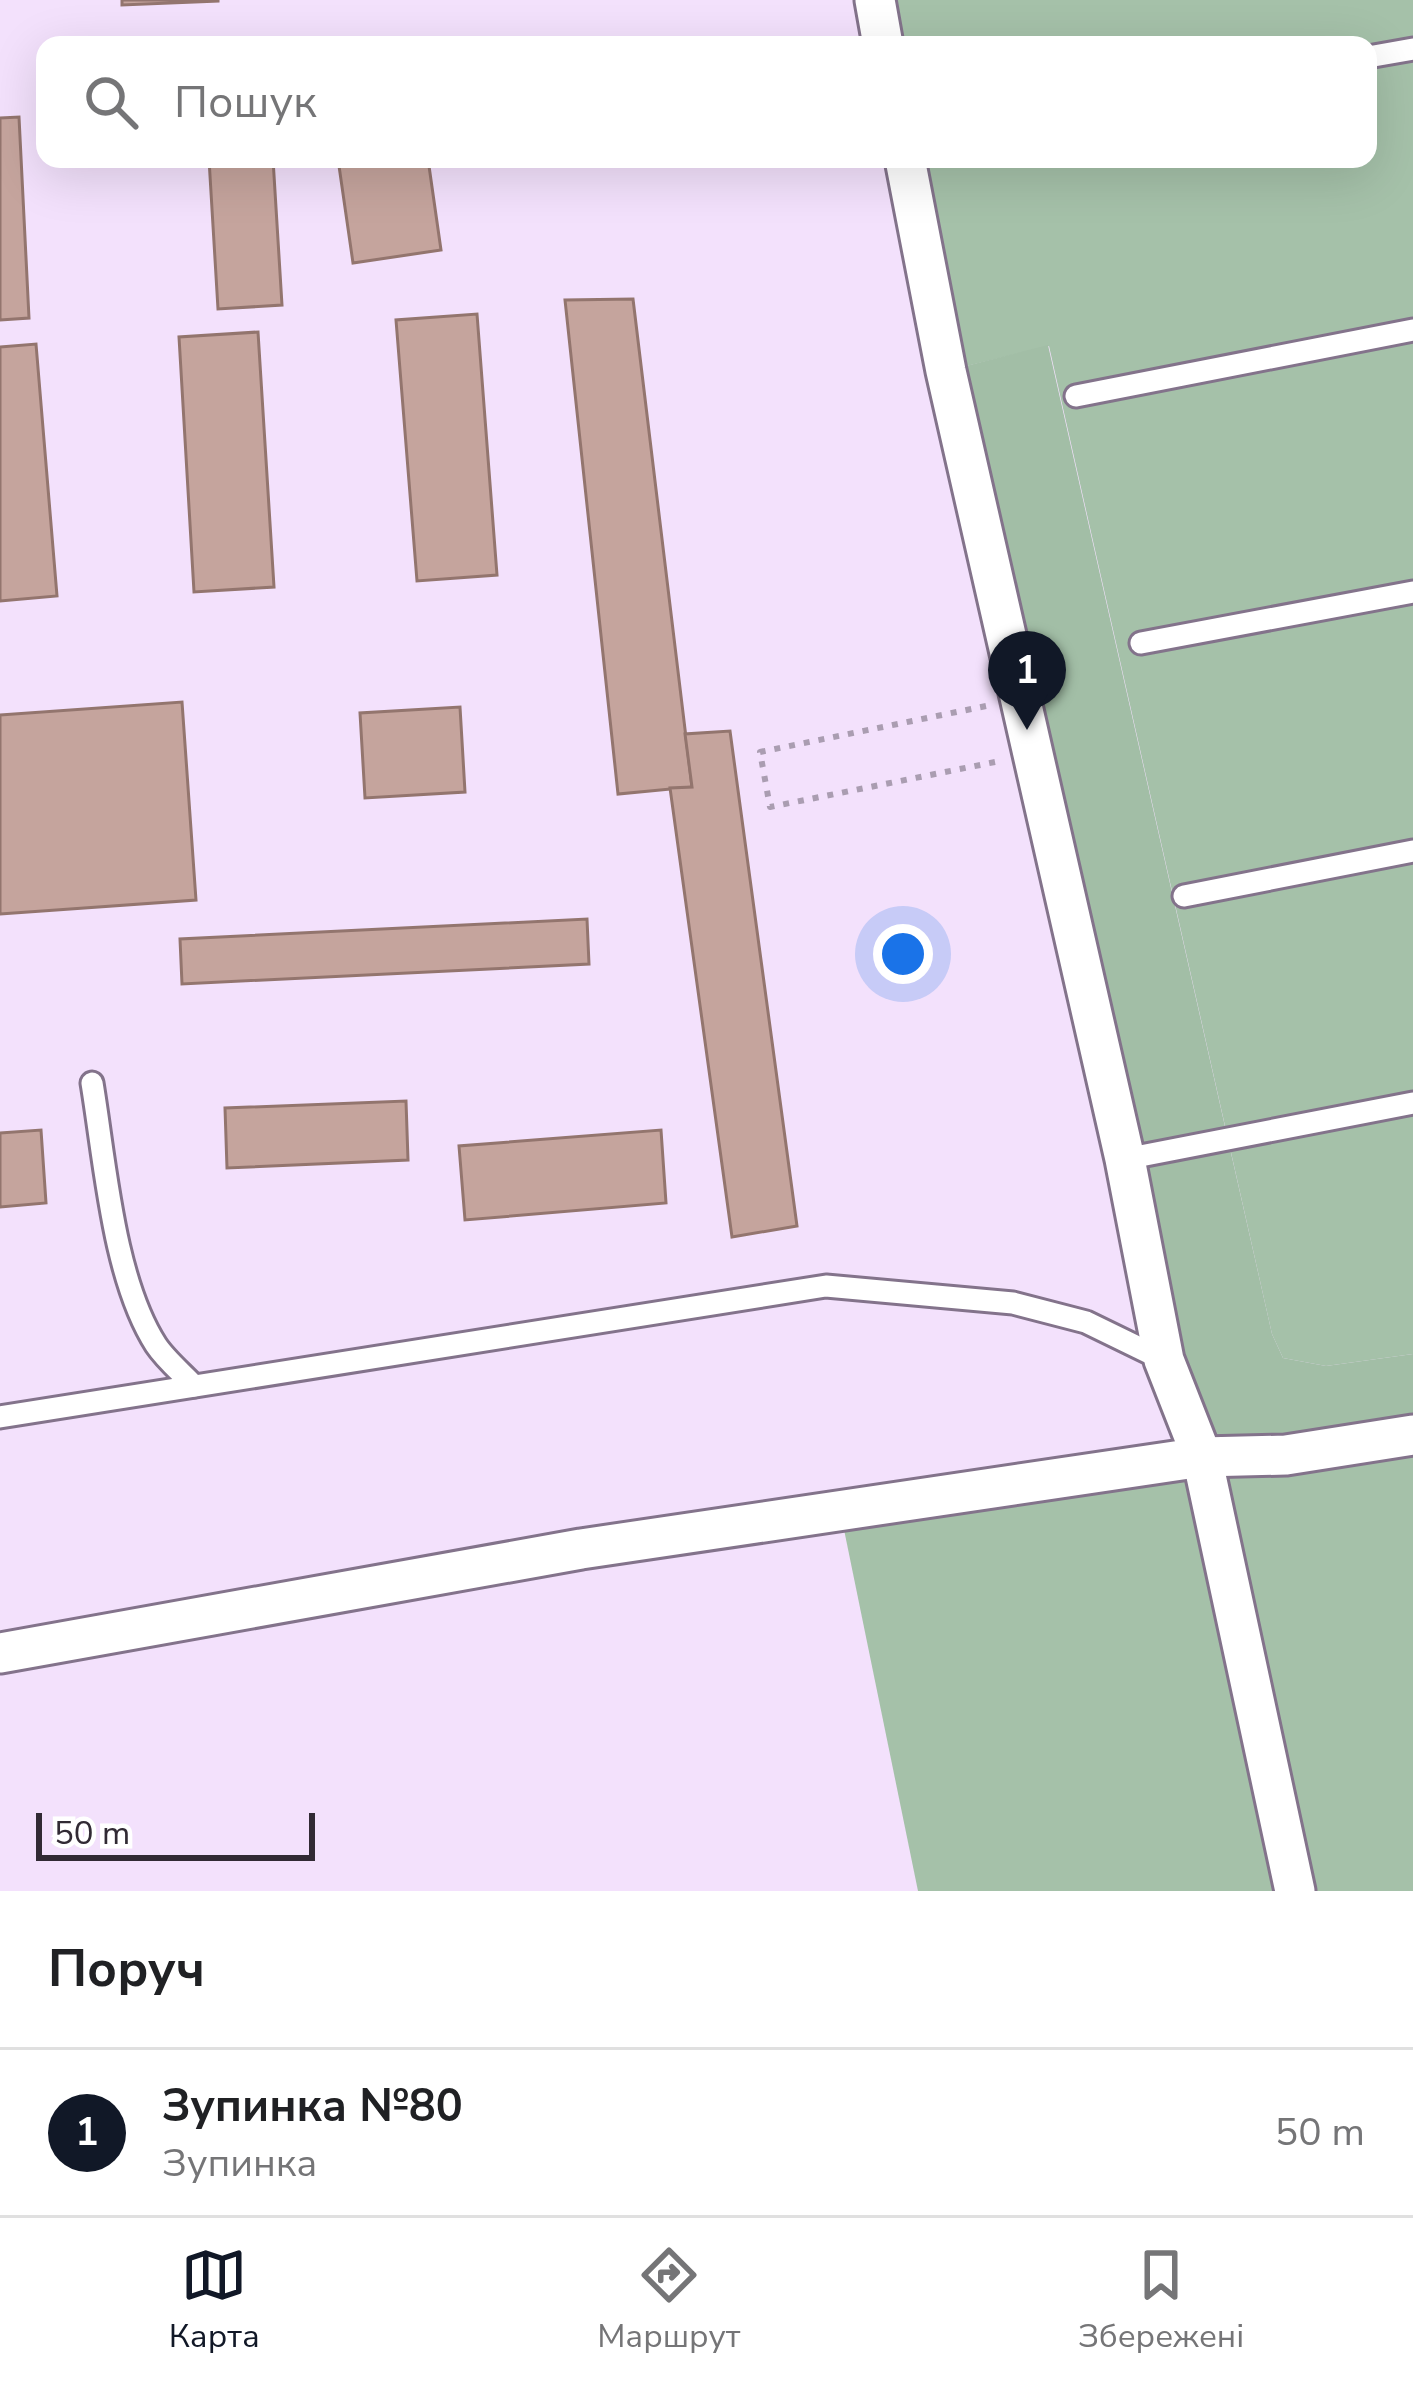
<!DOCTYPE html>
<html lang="uk">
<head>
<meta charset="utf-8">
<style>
  body { margin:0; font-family:"Nunito Sans",sans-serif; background:#f2f2f2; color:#202124 }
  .scale { position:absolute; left:36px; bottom:30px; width:279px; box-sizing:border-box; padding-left:12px; border:6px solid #312a34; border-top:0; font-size:33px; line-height:42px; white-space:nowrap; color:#312a34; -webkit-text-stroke:9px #fff; paint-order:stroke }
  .you { position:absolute; left:903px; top:954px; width:42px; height:42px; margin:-30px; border:9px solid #fff; border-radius:50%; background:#1a73e8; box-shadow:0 0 0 18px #1a73e833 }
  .badge { display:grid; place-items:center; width:78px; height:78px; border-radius:50%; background:#111827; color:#fff; font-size:39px; font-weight:700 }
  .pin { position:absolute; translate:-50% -99px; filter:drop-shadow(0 3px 6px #0008) }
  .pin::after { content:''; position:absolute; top:63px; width:42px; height:36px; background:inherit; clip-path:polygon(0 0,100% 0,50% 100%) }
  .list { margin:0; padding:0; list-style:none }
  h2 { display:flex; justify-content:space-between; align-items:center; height:156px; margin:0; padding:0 48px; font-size:51px }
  h2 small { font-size:39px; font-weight:400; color:#757577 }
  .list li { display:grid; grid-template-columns:78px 1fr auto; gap:36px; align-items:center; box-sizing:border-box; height:168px; padding:0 48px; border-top:3px solid #e0e0e0 }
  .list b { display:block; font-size:45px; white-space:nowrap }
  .list p { margin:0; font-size:39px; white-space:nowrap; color:#757577 }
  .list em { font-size:39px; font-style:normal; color:#757577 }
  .icon { flex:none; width:66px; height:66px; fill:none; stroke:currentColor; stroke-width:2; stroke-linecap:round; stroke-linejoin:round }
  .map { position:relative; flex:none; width:1413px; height:1891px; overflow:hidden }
  .search { position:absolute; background:#fff; box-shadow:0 12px 48px #0002; left:36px; right:36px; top:36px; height:132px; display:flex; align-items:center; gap:30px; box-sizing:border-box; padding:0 42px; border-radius:24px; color:#757577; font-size:45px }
  .sheet { height:324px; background:#fff }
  nav { display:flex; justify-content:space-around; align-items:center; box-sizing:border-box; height:168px; border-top:3px solid #e0e0e0; background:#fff; font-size:33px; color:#757577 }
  nav a { display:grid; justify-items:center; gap:6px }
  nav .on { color:#111827 }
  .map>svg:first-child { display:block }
  .green { fill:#a5c1a9 }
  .forest { fill:#a2bea6 }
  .building { fill:#c5a49d; stroke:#93756e; stroke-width:3 }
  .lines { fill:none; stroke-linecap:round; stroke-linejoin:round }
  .lane-casing { stroke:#83738b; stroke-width:27 }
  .street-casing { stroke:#83738b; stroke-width:45 }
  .path { stroke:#aa9db1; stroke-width:6; stroke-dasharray:6 9; stroke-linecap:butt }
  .lane { stroke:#fff; stroke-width:21 }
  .street { stroke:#fff; stroke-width:39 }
</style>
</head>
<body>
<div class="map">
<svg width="1413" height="1891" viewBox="0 0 1413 1891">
  <rect width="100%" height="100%" fill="#f3e1fc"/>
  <g class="green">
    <polygon points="875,0 1413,0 1413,1354 1326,1366 1283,1358 1272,1334 1049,346 946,371 905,159 1368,159 1368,45 883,45"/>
    <polygon points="1413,1435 1413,1891 918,1891 840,1510"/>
  </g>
  <polygon class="forest" points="1048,345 1272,1334 1283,1358 1326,1366 1413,1354 1413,1435 1202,1457 946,371"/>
  <g class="building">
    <polygon points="122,0 218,0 218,1 122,5"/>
    <polygon points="19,117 29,318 0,320 0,118"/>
    <polygon points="209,159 273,159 282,305 218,309"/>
    <polygon points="338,159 428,159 441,250 353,263"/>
    <polygon points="633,299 692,787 618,794 565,300"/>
    <polygon points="477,314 497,575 417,581 396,320"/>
    <polygon points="258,332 274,587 194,592 179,337"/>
    <polygon points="36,344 57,596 0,601 0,347"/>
    <polygon points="182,702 196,900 0,914 0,715"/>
    <polygon points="460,707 465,792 365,798 360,713"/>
    <polygon points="730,731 797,1226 732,1237 670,788 692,787 685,734"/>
    <polygon points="587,919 589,964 182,984 180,939"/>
    <polygon points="406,1101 408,1160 227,1168 225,1108"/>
    <polygon points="41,1130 46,1203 0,1207 0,1133"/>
    <polygon points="661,1130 666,1203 465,1220 459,1146"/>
  </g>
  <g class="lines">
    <defs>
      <g id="lane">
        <polyline points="1368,57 1413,49"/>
        <polyline points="1076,396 1413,330"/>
        <polyline points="1141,643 1413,592"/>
        <polyline points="1184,896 1413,851"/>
        <path d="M92 1083C105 1161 113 1278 156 1345 166 1360 182 1373 194 1386"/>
        <polyline points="1125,1159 1413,1103"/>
        <polyline points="0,1417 826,1286 1013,1303 1086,1322 1164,1360"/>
      </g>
      <g id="street">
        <polyline points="875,0 883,45"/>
        <polyline points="905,159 946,371 1125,1159 1164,1360 1202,1457 1295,1891"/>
        <polyline points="0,1653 581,1549 1202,1457 1286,1455 1413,1435"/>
      </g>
    </defs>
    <use href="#lane" class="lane-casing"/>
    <use href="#street" class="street-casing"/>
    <polyline class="path" points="986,706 760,752 770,807 1000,761"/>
    <use href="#lane" class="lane"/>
    <use href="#street" class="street"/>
  </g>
</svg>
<div class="scale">50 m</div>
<div class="you"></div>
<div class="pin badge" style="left:1027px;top:730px">1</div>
<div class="search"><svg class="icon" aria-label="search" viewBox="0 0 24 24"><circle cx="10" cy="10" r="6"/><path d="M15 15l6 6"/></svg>Пошук</div>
</div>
<section class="sheet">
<h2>Поруч<small></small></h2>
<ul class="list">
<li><span class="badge">1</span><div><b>Зупинка №80</b><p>Зупинка</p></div><em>50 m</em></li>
</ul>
</section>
<nav>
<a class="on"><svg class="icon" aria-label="map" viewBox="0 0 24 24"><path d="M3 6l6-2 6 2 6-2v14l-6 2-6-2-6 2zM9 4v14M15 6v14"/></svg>Карта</a>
<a><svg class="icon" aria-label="directions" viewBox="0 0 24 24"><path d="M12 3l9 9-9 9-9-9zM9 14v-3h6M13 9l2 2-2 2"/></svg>Маршрут</a>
<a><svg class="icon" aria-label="saved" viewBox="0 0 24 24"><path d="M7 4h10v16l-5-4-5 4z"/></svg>Збережені</a>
</nav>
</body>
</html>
